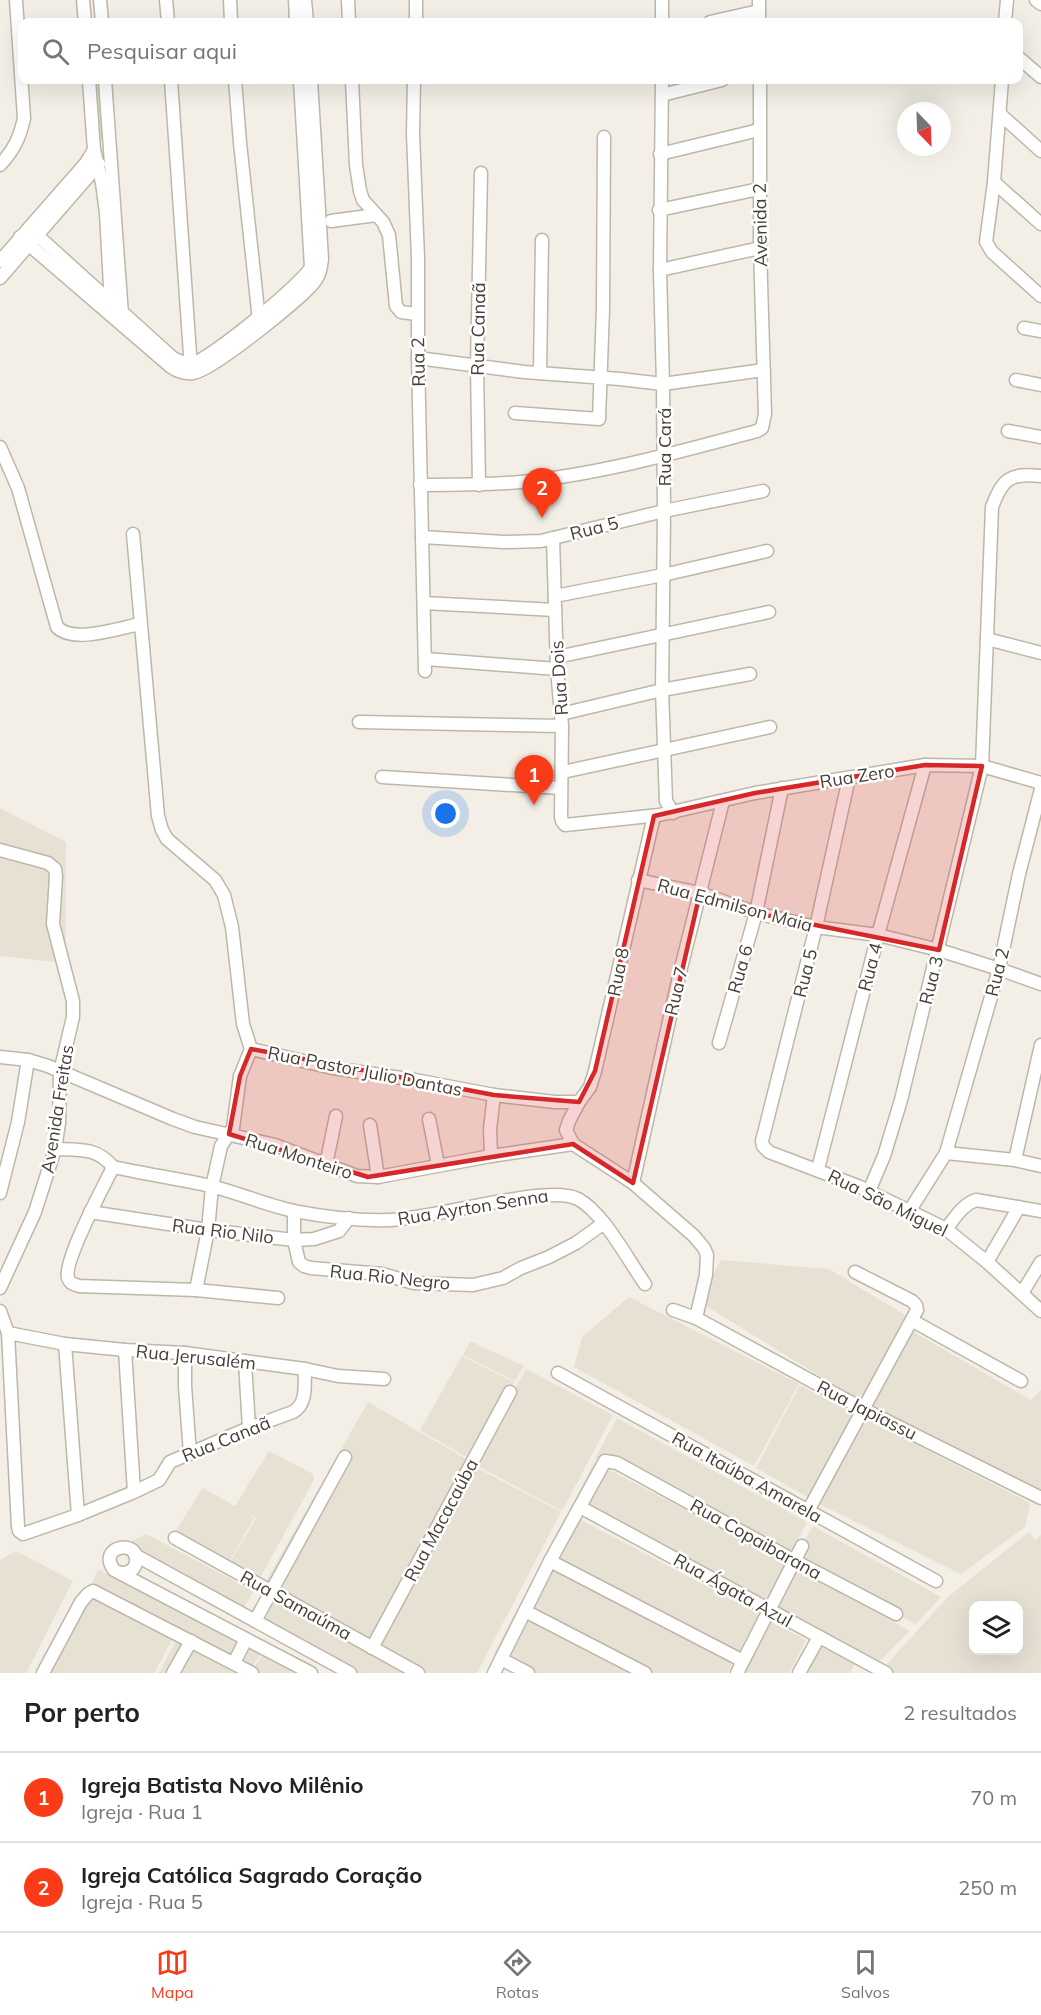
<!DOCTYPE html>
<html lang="pt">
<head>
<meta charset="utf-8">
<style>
  body { margin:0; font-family:Mulish,sans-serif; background:#f2f2f2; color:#222 }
  .controls { position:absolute; right:18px; bottom:18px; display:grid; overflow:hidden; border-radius:12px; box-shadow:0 6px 24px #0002 }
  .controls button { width:54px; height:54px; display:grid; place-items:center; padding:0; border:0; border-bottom:2px solid #e0e0e0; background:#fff; color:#222; font:30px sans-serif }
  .compass { position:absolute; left:897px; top:102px; width:54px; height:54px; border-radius:50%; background:#fff; box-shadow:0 6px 24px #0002; rotate:157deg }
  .you { position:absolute; left:446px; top:814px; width:21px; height:21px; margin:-15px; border:4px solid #fff; border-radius:50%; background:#1a73e8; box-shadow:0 0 0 9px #1a73e833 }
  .badge { display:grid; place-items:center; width:39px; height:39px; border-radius:50%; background:#f93b17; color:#fff; font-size:20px; font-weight:700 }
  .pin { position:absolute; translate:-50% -50px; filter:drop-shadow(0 2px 3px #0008) }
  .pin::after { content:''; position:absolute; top:32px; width:21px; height:18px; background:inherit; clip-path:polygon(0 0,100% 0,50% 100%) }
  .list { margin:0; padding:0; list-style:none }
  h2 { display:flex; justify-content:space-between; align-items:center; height:78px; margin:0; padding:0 24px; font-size:26px }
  h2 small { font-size:20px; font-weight:400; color:#767676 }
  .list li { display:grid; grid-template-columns:39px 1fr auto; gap:18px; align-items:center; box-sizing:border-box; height:90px; padding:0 24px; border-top:2px solid #e0e0e0 }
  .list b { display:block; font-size:22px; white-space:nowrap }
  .list p { margin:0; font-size:20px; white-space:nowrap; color:#767676 }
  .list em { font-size:20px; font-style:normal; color:#767676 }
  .icon { flex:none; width:33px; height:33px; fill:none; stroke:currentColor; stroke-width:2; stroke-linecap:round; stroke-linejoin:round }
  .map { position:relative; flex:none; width:1041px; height:1673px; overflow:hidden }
  .search { position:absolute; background:#fff; box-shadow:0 6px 24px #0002; left:18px; right:18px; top:18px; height:66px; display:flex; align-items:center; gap:15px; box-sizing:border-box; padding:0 21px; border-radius:12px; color:#767676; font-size:22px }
  .sheet { height:258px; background:#fff }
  nav { display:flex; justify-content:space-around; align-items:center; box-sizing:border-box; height:84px; border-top:2px solid #e0e0e0; background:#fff; font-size:16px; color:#767676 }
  nav a { display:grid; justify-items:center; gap:3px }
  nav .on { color:#f93b17 }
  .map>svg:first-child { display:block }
  .residential { fill:#e7e1d4; fill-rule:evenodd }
  .green { fill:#cde7af }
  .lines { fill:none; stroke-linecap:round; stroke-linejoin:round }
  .minor-casing { stroke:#beb7a9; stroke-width:15 }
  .minor { stroke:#fff; stroke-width:12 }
  .marked { fill:#d62828; fill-opacity:0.2; stroke:#d62828; stroke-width:4.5; stroke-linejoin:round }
  .labels { text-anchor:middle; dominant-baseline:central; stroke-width:5; stroke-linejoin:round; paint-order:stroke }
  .street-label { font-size:18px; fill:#463f35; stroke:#fff }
</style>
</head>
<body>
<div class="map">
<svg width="1041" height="1673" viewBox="0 0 1041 1673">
  <rect width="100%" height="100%" fill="#f3efe6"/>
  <g class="residential">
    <polygon points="0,808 66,842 66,963 0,956"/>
    <polygon points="721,1260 829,1269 910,1318 862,1402 698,1301"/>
    <polygon points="629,1297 799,1384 754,1466 574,1367 582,1337"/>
    <polygon points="910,1330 1031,1400 1041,1390 1041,1501 868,1404"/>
    <polygon points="470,1341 524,1366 515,1381 463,1355"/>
    <polygon points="462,1356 514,1382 468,1458 420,1430"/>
    <polygon points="526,1369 613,1415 562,1511 474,1464"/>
    <polygon points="800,1385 855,1414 811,1499 756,1468"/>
    <polygon points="368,1402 468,1460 367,1643 262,1588"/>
    <polygon points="862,1417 1030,1503 1025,1527 961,1574 819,1504"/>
    <polygon points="617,1418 807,1522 788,1558 595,1458"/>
    <polygon points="269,1451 313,1474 314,1480 256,1585 226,1569 256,1518 244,1510 254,1518 225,1569 170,1540 203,1488 235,1506"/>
    <polygon points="594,1462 786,1562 761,1609 570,1510"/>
    <polygon points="473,1466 561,1512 477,1673 418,1673 372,1646"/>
    <polygon points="568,1513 759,1614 735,1659 545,1558"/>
    <polygon points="813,1526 941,1597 916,1624 794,1560"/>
    <path d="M1029 1532 1035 1540 1041 1535V1673H895L885 1666 948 1597ZM974 1606H1018V1650H974Z"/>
    <polygon points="146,1534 254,1591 240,1614 115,1550"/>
    <polygon points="16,1551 73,1581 26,1673 0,1673 0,1560"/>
    <polygon points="543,1561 732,1664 727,1673 644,1673 519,1606"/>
    <polygon points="791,1566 910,1631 880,1661 773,1607"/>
    <polygon points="98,1569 262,1653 248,1672 92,1584"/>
    <polygon points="90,1591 173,1638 154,1673 47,1673"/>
    <polygon points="266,1595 354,1645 402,1673 353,1673 252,1617"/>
    <polygon points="517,1609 636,1673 531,1673 494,1653"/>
    <polygon points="764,1618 806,1640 789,1673 733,1673"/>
    <polygon points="178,1637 243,1673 159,1673"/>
    <polygon points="811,1642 855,1664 850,1673 795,1673"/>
    <polygon points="263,1654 299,1673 250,1673"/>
  </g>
  <polygon class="green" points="95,80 102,80 105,137 103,139 99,138"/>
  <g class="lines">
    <defs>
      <g id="minor">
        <polyline points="83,0 85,22"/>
        <polyline points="100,0 102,22"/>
        <polyline points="166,0 168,22"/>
        <polyline points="230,0 231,22"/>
        <polyline points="295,0 296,22"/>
        <polyline points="305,0 307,22"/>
        <polyline points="348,0 349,22"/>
        <polyline points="662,0 662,22"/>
        <polyline points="759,0 759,22"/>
        <polyline points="1036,0 1041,4"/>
        <polyline points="416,22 416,0"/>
        <polyline points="710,22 759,11"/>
        <polyline points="1005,22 1007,0"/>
        <polyline points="1018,57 1041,77"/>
        <polyline points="89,80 94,150 102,183 106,213 111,305"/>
        <polyline points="105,80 122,315"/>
        <polyline points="171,80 191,369"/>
        <polyline points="235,80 240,143 259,320"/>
        <polyline points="352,80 356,165 360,191 363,200 383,222 389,235 396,306 401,312 417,314"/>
        <polyline points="414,80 413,134 418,258 418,358 425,671"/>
        <polyline points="662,80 660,270 663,384 664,511 662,690 666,801 673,813"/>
        <polyline points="1002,80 994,182 986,242 992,252 1041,296"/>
        <polyline points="662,95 722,80"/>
        <polyline points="1000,114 1041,151"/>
        <polyline points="660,154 759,130"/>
        <path d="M0 165C13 151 20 138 24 118L16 0"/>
        <polyline points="994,182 1041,224"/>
        <polyline points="659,210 759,189"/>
        <polyline points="331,221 376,215"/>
        <path d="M29 228 173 358C180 362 186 364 195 362 213 357 303 283 311 267L300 80"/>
        <path d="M20 237 171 367C177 371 185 374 193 373 211 371 303 298 315 281 320 275 321 267 322 259L311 80"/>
        <polyline points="0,261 86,163 94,150"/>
        <polyline points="660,270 760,248"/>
        <polyline points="0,278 99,164"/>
        <polyline points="1024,328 1041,331"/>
        <polyline points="418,358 524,372 620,379 663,384 764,370"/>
        <polyline points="540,373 542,240"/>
        <polyline points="1016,380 1041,385"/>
        <polyline points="515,413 599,419 603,309 604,137"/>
        <polyline points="1008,431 1041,437"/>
        <path d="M0 447 18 488 57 627C73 644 119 628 140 624"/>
        <path d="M420 485C454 485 487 485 521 482 601 474 679 452 757 431L762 428 765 414 760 248V80"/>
        <polyline points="479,485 477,366 481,173"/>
        <polyline points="133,534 158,816 162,830 167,839 215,880 224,895 232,927 243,1024 251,1049 333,1068 415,1080 494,1095 555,1102 579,1102 590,1087 595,1071 654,816"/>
        <polyline points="422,537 504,542 541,541 664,511 763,491"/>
        <polyline points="553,538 557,669 562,726 561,817 562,821 565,825 659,815 755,793 925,765 982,766 1041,783"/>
        <polyline points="555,596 663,575 767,551"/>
        <polyline points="424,603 555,610"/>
        <polyline points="987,639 1041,653"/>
        <polyline points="557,657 769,612"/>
        <polyline points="426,659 557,669"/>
        <polyline points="561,714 662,690 750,674"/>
        <polyline points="359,722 562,726"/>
        <polyline points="563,772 770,727"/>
        <polyline points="382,777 561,788"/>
        <polyline points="849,778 816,927 762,1141 763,1146 769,1152 858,1186 946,1229 987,1262 1041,1311"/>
        <polyline points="0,850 48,863 55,869 56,876 53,924 73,1001 73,1017 60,1072 59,1123 55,1149 35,1212 0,1288"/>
        <polyline points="638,880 700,893 756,913 816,927 878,935 939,950 999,969 1041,984"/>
        <polyline points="719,1043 756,913 782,788"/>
        <polyline points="0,1057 28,1060 48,1066 173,1119 195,1127 275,1145 357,1176 378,1177 491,1156 573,1144"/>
        <polyline points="579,1102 569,1121 566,1130 573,1144 633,1183 694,1236 704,1248 707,1255 706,1275 696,1318"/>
        <polyline points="429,1119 438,1165"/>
        <polyline points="370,1125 378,1177"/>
        <path d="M55 1149C79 1150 97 1147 113 1167 146 1174 179 1179 211 1186 239 1193 266 1205 294 1211 325 1217 358 1221 389 1220 432 1220 547 1183 578 1199 603 1212 628 1260 645 1284"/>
        <polyline points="946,1153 1015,1160 1041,1166"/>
        <polyline points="491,1156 490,1129 494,1095"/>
        <polyline points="1015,1160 1041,1045"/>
        <polyline points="326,1165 336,1116"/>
        <path d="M113 1167C104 1186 63 1261 68 1278 70 1284 74 1284 79 1286L196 1290 278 1298"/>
        <polyline points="818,1169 878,935 925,765"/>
        <polyline points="633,1183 680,972 723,801"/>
        <path d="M869 1191 884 1156 901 1100 982 766 992 507C1003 478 1010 473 1041 476"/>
        <polyline points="0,1193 18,1122 28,1060"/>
        <polyline points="910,1210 946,1153 999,969 1019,874 1041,789"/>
        <polyline points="294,1211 294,1240 299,1262 304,1266 311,1268 382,1274 414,1283 473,1285 503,1278 521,1268 549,1257 576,1243 604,1223"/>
        <polyline points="90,1212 208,1230 294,1240 314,1239 339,1231 349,1218"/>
        <path d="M946 1229C955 1218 962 1205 976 1200L1041 1211"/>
        <polyline points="987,1262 1019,1207"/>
        <polyline points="196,1290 208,1230 212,1187 221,1146 233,1128 240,1076 251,1049"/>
        <polyline points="1022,1293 1041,1262"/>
        <polyline points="673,1310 696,1318 863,1409 1041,1498"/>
        <path d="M0 1311 8 1333 18 1527 19 1531 23 1534 78 1515 134 1492 159 1480 170 1462 249 1428 293 1412C308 1403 304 1385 305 1369"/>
        <polyline points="913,1321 1021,1381"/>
        <polyline points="8,1333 65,1344 125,1350 185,1353 305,1369 338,1376 384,1379"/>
        <polyline points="65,1344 78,1515"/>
        <polyline points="125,1350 134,1492"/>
        <polyline points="185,1353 185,1386 190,1454"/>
        <polyline points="245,1362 249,1428"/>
        <polyline points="558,1373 936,1581"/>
        <polyline points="580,1507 886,1673"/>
        <polyline points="808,1511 917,1310 916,1305 912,1301 855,1272"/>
        <polyline points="175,1538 418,1673"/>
        <polyline points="135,1555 350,1673"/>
        <polyline points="550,1561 743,1661"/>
        <path d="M122 1573C129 1573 135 1570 136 1562 140 1538 96 1546 114 1570L311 1673"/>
        <polyline points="525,1611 645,1673"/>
        <polyline points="255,1621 345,1457"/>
        <polyline points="372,1648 510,1392"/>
        <polyline points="501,1659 528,1673"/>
        <polyline points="234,1663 246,1639"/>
        <polyline points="43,1673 81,1602 88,1594 93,1591 252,1673"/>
        <polyline points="173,1673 191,1641"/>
        <polyline points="494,1673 550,1561 605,1461 617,1463 795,1561 896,1614"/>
        <polyline points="737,1673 802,1546"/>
        <polyline points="799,1673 819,1637"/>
      </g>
    </defs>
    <use href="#minor" class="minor-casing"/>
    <use href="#minor" class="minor"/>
  </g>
  <path class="marked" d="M925 765 982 766 939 950 756 913 700 893 633 1183 573 1144 368 1177 229 1134 240 1076 251 1049 494 1095 579 1102 595 1071 654 816 755 793Z"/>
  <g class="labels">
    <g class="street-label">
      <text transform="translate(760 225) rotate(-91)">Avenida 2</text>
      <text transform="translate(478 329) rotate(-89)">Rua Canaã</text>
      <text transform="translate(418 362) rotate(-91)">Rua 2</text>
      <text transform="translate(664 447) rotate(-90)">Rua Cará</text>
      <text transform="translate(594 528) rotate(-14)">Rua 5</text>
      <text transform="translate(559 678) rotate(-94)">Rua Dois</text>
      <text transform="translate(857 776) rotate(-9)">Rua Zero</text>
      <text transform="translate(735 905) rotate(15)">Rua Edmilson Maia</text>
      <text transform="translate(870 967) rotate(-75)">Rua 4</text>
      <text transform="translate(740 969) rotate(-74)">Rua 6</text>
      <text transform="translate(618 972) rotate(-79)">Rua 8</text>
      <text transform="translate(997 972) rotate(-76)">Rua 2</text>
      <text transform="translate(805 973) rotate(-76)">Rua 5</text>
      <text transform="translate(931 980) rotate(-76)">Rua 3</text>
      <text transform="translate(676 991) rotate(-77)">Rua 7</text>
      <text transform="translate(365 1071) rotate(11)">Rua Pastor Julio Dantas</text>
      <text transform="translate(57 1109) rotate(-81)">Avenida Freitas</text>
      <text transform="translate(299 1156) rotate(18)">Rua Monteiro</text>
      <text transform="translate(888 1203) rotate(26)">Rua São Miguel</text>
      <text transform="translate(473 1207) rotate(-9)">Rua Ayrton Senna</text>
      <text transform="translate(223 1231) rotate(7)">Rua Rio Nilo</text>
      <text transform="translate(390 1277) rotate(6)">Rua Rio Negro</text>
      <text transform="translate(196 1357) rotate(6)">Rua Jerusalém</text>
      <text transform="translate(867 1410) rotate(27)">Rua Japiassu</text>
      <text transform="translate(226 1439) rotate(-22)">Rua Canaã</text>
      <text transform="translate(747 1477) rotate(29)">Rua Itaúba Amarela</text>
      <text transform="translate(441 1520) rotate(-62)">Rua Macacaúba</text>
      <text transform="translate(756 1539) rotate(29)">Rua Copaibarana</text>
      <text transform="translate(733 1590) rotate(29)">Rua Ágata Azul</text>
      <text transform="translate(296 1605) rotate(29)">Rua Samaúma</text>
    </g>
  </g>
</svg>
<div class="controls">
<button><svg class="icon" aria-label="layers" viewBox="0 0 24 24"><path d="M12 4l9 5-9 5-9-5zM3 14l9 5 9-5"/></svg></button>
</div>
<svg class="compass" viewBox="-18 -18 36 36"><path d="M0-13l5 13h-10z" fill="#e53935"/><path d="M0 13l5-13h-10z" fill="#767676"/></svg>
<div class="you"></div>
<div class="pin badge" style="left:534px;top:805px">1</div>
<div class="pin badge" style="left:542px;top:518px">2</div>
<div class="search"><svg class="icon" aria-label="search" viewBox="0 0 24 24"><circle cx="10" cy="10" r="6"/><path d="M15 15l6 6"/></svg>Pesquisar aqui</div>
</div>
<section class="sheet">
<h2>Por perto<small>2 resultados</small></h2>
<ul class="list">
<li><span class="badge">1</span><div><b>Igreja Batista Novo Milênio</b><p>Igreja · Rua 1</p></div><em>70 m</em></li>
<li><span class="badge">2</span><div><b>Igreja Católica Sagrado Coração</b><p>Igreja · Rua 5</p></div><em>250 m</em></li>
</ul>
</section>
<nav>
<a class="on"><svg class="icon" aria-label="map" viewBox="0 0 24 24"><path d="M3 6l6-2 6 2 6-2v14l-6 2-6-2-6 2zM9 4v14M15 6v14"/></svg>Mapa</a>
<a><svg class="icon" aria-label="directions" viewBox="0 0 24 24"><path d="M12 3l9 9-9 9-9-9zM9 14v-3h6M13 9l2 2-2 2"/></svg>Rotas</a>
<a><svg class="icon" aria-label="saved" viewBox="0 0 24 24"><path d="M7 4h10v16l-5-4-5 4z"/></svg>Salvos</a>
</nav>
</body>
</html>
